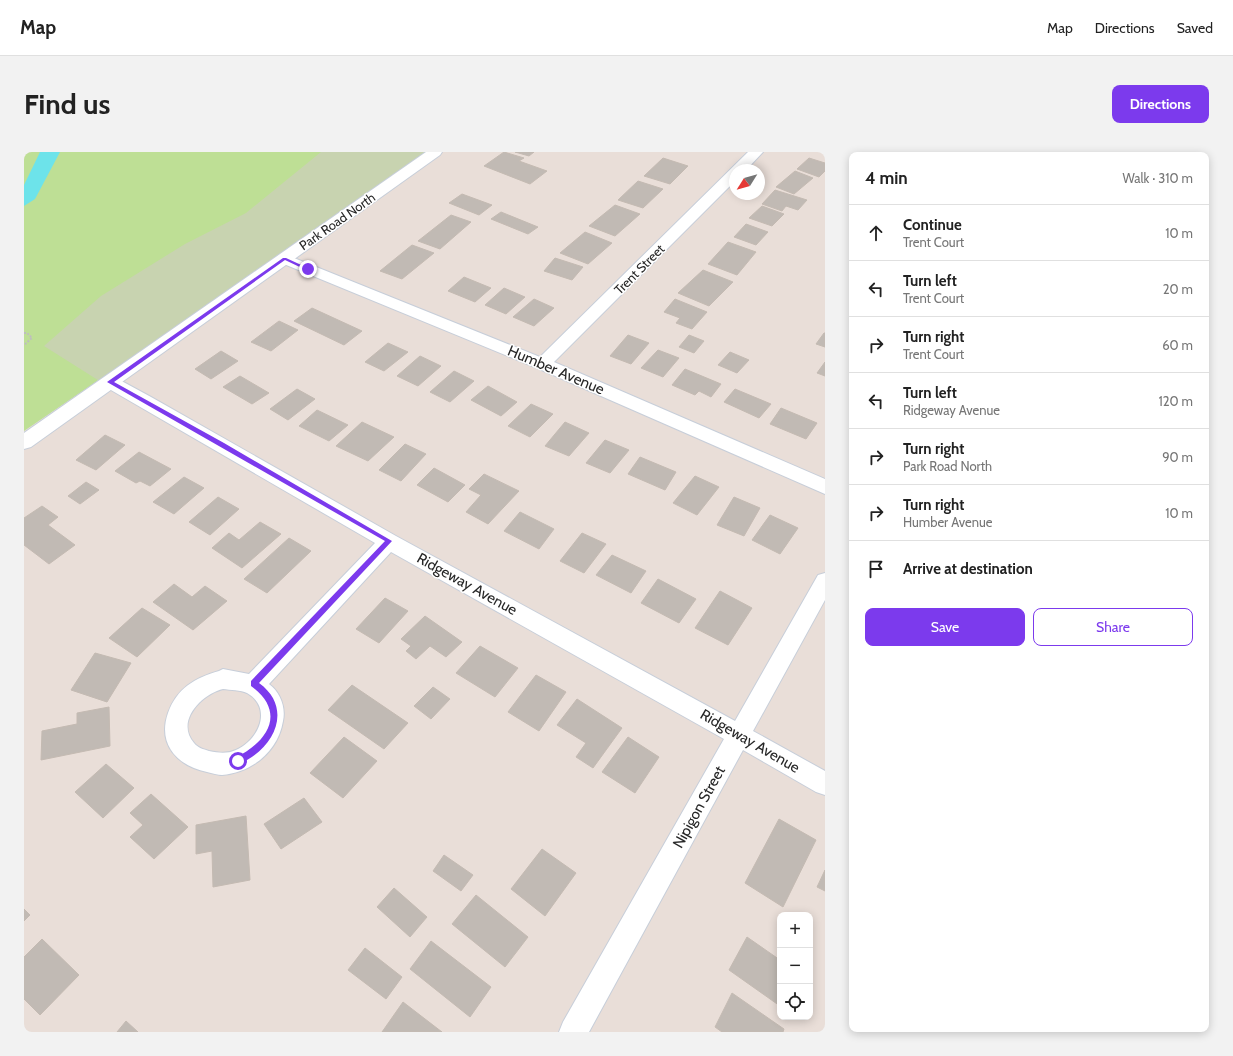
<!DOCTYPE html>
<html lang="en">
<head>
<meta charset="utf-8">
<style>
  body { margin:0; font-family:Cabin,sans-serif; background:#f2f2f2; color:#222 }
  .controls { position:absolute; right:12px; bottom:12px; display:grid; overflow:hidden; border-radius:8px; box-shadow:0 2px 10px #0003 }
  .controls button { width:36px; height:36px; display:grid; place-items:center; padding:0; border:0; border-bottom:1px solid #e0e0e0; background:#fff; color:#222; font:20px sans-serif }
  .compass { position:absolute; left:705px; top:12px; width:36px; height:36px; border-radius:50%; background:#fff; box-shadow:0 2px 10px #0003; rotate:233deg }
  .stop { position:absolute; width:12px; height:12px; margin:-9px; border:3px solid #7c3aed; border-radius:50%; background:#fff }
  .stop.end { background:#7c3aed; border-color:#fff; box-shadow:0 1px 4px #0008 }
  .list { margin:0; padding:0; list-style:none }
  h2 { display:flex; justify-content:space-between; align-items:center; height:52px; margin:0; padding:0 16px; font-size:17px }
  h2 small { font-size:13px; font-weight:400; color:#767676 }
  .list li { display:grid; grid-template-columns:26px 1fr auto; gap:12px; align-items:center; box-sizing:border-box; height:56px; padding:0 16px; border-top:1px solid #e0e0e0 }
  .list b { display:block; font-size:15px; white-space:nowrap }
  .list p { margin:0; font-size:13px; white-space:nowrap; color:#767676 }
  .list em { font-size:13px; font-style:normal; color:#767676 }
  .actions { display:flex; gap:8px; padding:12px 16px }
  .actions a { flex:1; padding:9px 0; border:1px solid #7c3aed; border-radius:8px; text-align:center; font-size:14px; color:#7c3aed }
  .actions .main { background:#7c3aed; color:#fff }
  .icon { flex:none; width:22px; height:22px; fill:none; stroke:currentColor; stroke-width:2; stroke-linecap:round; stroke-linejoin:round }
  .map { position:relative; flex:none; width:801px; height:880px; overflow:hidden; border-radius:8px }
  header { display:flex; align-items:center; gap:24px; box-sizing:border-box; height:56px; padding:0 20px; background:#fff; border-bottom:1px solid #e0e0e0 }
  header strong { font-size:19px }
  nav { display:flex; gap:22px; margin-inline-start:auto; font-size:14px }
  .intro { display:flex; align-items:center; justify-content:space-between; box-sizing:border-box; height:96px; padding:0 24px }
  h1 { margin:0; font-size:28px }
  .button { padding:10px 18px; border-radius:8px; background:#7c3aed; color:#fff; font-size:14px; font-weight:700 }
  main { display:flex; gap:24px; padding:0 24px }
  aside { flex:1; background:#fff; border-radius:8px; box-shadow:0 2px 10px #0003 }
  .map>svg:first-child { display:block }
  .green { fill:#bedf95 }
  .cemetery { fill:#c8d3b0 }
  .water { fill:#6de3ea }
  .building { fill:#c1bab4; stroke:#c4bab2 }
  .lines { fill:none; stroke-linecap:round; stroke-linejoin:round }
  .minor-casing { stroke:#c7ced9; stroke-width:2 }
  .secondary-casing { stroke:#c7ced9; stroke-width:2 }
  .path { stroke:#bebebe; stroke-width:2; stroke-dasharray:2 1.5; stroke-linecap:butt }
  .minor { fill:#fff; fill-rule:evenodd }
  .secondary { fill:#fff; fill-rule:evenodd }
  .route { fill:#7c3aed }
  .labels { text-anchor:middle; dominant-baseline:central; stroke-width:3; stroke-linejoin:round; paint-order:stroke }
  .far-street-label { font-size:13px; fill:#272727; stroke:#fff }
  .street-label { font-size:15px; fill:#272727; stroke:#fff }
</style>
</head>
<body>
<header>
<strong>Map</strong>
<nav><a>Map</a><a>Directions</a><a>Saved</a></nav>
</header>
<div class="intro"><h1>Find us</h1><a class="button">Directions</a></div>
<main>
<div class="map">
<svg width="801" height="880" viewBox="0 0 801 880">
  <rect width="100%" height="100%" fill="#e9ded8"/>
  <polygon class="green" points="0,0 391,0 182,155 0,279"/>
  <polygon class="cemetery" points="297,0 414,0 85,235 20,194 77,144 161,92 222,61"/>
  <polygon class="water" points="16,0 36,0 11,47 0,54 0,33"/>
  <g class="building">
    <polygon points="480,0 500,6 495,9 523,19 506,32 460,14"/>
    <polygon points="491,0 510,0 505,4"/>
    <polygon points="639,6 664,14 646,32 620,24"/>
    <polygon points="785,6 801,11 801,19 795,25 773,17"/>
    <polygon points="771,19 789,26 770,42 752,35"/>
    <polygon points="614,29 639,37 619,56 594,48"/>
    <polygon points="751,38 783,48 774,58 762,54 758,59 738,52"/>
    <polygon points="438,42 468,53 455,63 425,51"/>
    <polygon points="591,53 616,62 591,84 565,74"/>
    <polygon points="738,54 760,62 748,74 725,66"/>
    <polygon points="477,60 514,75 504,82 467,67"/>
    <polygon points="427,63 447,70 416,97 394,89"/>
    <polygon points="722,72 744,80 732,93 710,85"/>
    <polygon points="561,80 588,91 564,112 536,101"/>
    <polygon points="704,90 732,100 713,123 684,112"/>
    <polygon points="388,93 410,101 378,127 356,119"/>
    <polygon points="531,106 559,115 548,128 520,119"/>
    <polygon points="679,118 709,130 685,154 654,141"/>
    <polygon points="440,125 467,136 451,150 424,139"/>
    <polygon points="480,136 501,145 482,162 461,153"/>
    <polygon points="510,147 530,156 510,174 489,165"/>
    <polygon points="651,147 683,160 668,177 652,171 656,166 640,160"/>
    <polygon points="288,156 338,179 320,193 270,169"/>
    <polygon points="255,169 274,178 247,199 227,190"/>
    <polygon points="800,181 801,181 801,195 792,192"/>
    <polygon points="604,183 625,191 607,212 586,204"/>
    <polygon points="665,183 680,189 670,201 655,195"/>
    <polygon points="364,191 384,200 360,219 341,210"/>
    <polygon points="634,198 655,206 639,225 617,216"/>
    <polygon points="197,199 214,209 187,227 171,217"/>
    <polygon points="706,200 725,208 713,221 694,213"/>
    <polygon points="396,204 417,214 394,234 373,224"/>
    <polygon points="801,210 801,224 793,221"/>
    <polygon points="661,217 697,232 687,245 675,239 671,243 648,233"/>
    <polygon points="430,219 450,229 426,250 406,240"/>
    <polygon points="216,224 245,241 228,252 199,235"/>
    <polygon points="464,234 493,250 477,264 447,248"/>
    <polygon points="273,237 291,247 264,268 246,257"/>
    <polygon points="711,237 747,252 735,266 700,250"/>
    <polygon points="507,252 529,262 506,285 484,274"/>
    <polygon points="757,256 793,271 782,287 746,272"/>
    <polygon points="293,258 324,273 305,289 275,274"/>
    <polygon points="338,270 370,285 344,309 312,294"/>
    <polygon points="541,270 565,281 545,304 521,294"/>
    <polygon points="81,283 101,293 72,318 52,308"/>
    <polygon points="581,288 605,298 586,321 562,311"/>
    <polygon points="381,292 402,302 377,329 355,318"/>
    <polygon points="115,300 147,317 126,334 116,329 112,331 91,319"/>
    <polygon points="616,305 652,320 641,338 604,322"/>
    <polygon points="410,316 441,333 424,350 393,333"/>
    <polygon points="460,322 495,339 464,372 442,360 457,343 445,337"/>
    <polygon points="671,324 695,335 673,363 649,351"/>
    <polygon points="160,325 180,336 150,362 129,350"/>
    <polygon points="62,330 75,338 56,352 44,344"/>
    <polygon points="194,345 215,357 186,383 165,370"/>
    <polygon points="710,345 736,356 720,384 693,373"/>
    <polygon points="18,354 34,365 24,373 51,393 25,412 0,393 0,366"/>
    <polygon points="496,360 530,377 515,397 480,379"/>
    <polygon points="746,363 774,376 756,402 728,388"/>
    <polygon points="236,370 257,382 218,416 188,396 205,381 215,388"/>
    <polygon points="558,381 582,392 560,421 536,409"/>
    <polygon points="265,386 287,399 243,441 220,427"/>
    <polygon points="588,403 622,419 607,441 572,423"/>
    <polygon points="634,427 672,447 655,471 617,451"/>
    <polygon points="150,432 168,445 181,434 203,449 169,478 129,450"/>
    <polygon points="696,439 728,456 704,493 671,476"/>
    <polygon points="361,446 384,459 355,491 332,477"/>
    <polygon points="118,456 146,473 113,505 85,486"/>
    <polygon points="401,464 438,490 422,505 406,494 392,507 382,499 387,494 377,487"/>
    <polygon points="456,494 494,516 471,545 432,521"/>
    <polygon points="71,501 107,511 83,550 47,538"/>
    <polygon points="512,523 542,540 515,579 484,560"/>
    <polygon points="328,533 384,571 360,597 304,558"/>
    <polygon points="409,535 426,547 407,567 390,554"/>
    <polygon points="553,547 598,576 569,616 552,605 562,591 533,573"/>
    <polygon points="85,555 86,594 17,608 18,579 53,572 53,561"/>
    <polygon points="320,585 353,609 319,646 286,621"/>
    <polygon points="604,585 635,605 611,641 578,620"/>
    <polygon points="82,612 110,636 79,666 51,640"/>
    <polygon points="127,642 164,675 130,707 106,685 119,673 106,661"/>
    <polygon points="280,646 298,670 257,697 240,672"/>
    <polygon points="222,664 226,728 189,735 188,699 172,702 172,673"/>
    <polygon points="755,667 792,688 759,755 721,731"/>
    <polygon points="518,697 552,721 521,764 487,737"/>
    <polygon points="420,703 449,723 437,739 409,719"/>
    <polygon points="801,718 801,739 793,735"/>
    <polygon points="370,736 403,765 386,785 353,755"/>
    <polygon points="452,743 504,785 481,815 428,772"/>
    <polygon points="0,757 6,763 0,769"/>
    <polygon points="723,785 756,808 756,854 705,818"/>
    <polygon points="18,787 55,823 16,863 0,847 0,805"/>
    <polygon points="407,789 467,835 446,865 386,817"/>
    <polygon points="341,796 378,825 362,847 324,818"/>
    <polygon points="708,841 760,877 759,880 698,880 691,875"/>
    <polygon points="379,850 418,880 358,880"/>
    <polygon points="102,869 114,880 93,880"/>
  </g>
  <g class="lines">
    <defs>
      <g id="minor">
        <polygon points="724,0 739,0 722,18 711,18 711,29 530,210 801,327 801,342 513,216 255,110 252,107 255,104 260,102 265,104 516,205"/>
        <path d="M86 224 92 226 127 245 372 384 711 569 794 423 801 421V448L729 579 801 619V643L792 640 719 598 565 880H535L539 870 700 587 367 400 245 532C256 540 262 555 259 569 254 599 229 620 198 623 194 623 188 621 183 620 154 614 133 593 144 561 153 536 171 526 195 519L199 517 225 522 351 391 80 234 77 230 80 226ZM199 537C206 538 217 538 223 541 249 556 235 588 212 598 203 602 195 601 185 599 179 597 174 596 170 591 151 569 178 542 199 537Z"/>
      </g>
      <polygon id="secondary" points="402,0 418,0 416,3 7,295 0,297 0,281"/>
    </defs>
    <use href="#minor" class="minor-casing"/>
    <use href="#secondary" class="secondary-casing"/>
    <polyline class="path" points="0,181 3,181 8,186 0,193"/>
    <use href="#minor" class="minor"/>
    <use href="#secondary" class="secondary"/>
  </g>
  <path class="route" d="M259 106H262L286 117 282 118 261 108 90 230 200 291 368 389 235 531C271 557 249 599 214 612L211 611V606C244 590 263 560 227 534V529L361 389 83 230Z"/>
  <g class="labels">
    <g class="far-street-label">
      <text transform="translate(313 69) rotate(-35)">Park Road North</text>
      <text transform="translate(615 117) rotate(-45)">Trent Street</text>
    </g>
    <g class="street-label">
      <text transform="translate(532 218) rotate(23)">Humber Avenue</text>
      <text transform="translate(443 432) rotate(29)">Ridgeway Avenue</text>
      <text transform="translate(726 589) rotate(30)">Ridgeway Avenue</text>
      <text transform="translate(675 655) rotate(-61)">Nipigon Street</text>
    </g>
  </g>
</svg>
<div class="controls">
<button>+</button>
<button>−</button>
<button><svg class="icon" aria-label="locate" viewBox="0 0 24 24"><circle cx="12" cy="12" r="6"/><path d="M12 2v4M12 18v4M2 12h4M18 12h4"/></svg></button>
</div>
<svg class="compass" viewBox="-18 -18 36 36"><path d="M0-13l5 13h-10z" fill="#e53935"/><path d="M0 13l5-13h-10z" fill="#767676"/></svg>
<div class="stop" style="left:214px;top:609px"></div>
<div class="stop end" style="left:284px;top:117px"></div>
</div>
<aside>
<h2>4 min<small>Walk · 310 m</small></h2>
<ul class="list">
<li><svg class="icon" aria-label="ahead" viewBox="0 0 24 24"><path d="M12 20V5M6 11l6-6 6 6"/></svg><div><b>Continue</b><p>Trent Court</p></div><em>10 m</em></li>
<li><svg class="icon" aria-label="left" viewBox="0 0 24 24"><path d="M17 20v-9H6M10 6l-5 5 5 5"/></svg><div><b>Turn left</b><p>Trent Court</p></div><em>20 m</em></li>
<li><svg class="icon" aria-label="right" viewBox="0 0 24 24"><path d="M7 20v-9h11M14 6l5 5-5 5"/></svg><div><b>Turn right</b><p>Trent Court</p></div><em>60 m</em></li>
<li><svg class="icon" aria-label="left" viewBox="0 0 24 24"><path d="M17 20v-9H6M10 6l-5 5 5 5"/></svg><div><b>Turn left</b><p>Ridgeway Avenue</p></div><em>120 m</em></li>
<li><svg class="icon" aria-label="right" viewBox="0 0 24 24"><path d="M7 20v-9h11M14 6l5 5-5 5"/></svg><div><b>Turn right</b><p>Park Road North</p></div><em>90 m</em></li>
<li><svg class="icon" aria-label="right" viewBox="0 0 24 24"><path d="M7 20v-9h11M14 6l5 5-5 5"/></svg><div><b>Turn right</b><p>Humber Avenue</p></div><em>10 m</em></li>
<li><svg class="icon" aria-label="arrive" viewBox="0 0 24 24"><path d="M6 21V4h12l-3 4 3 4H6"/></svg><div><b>Arrive at destination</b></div></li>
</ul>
<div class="actions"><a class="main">Save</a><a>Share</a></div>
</aside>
</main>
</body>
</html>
